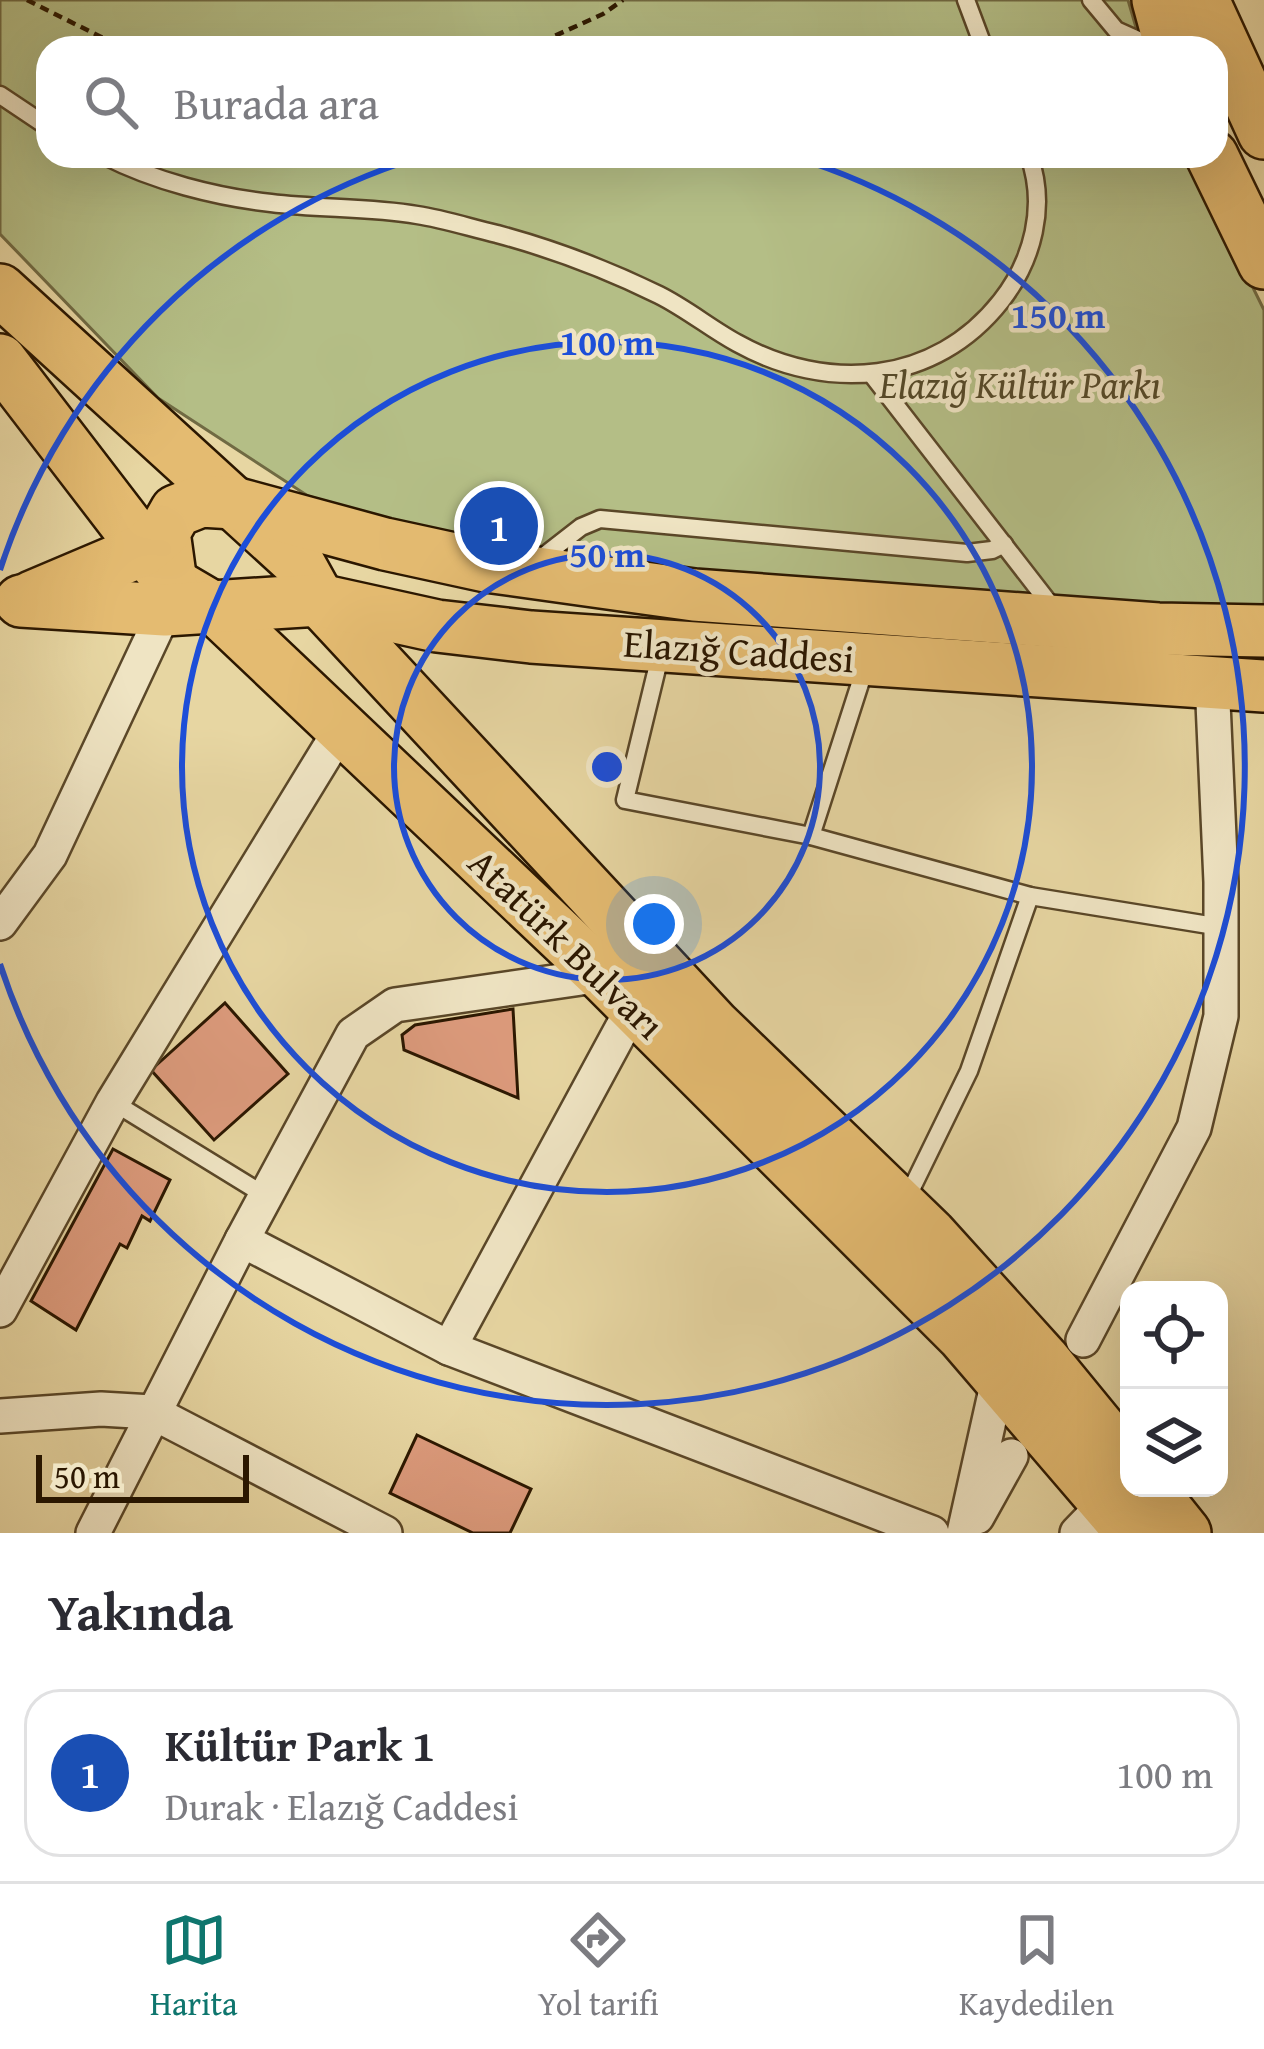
<!DOCTYPE html>
<html lang="tr">
<head>
<meta charset="utf-8">
<style>
  body { margin:0; font-family:"Gentium Book Plus",serif; background:#f7f7f7; color:#2b2b33 }
  .controls { position:absolute; right:36px; bottom:36px; display:grid; overflow:hidden; border-radius:24px; box-shadow:0 12px 48px #0002 }
  .controls button { width:108px; height:108px; display:grid; place-items:center; padding:0; border:0; border-bottom:3px solid #e1e1e2; background:#fff; color:#2b2b33; font:60px sans-serif }
  .scale { position:absolute; left:36px; bottom:30px; width:213px; box-sizing:border-box; padding-left:12px; border:6px solid #2b1700; border-top:0; font-size:33px; line-height:42px; white-space:nowrap; color:#2b1700; -webkit-text-stroke:9px #efe4c3; paint-order:stroke }
  .you { position:absolute; left:654px; top:924px; width:42px; height:42px; margin:-30px; border:9px solid #fff; border-radius:50%; background:#1a73e8; box-shadow:0 0 0 18px #1a73e833 }
  .badge { display:grid; place-items:center; width:78px; height:78px; border-radius:50%; background:#0f766e; color:#fff; font-size:39px; font-weight:700 }
  .pin { position:absolute; translate:-50% -50%; border:6px solid #fff; box-shadow:0 3px 12px #0006 }
  .list { margin:0; padding:0; list-style:none }
  h2 { display:flex; justify-content:space-between; align-items:center; height:156px; margin:0; padding:0 48px; font-size:51px }
  h2 small { font-size:39px; font-weight:400; color:#7c7c81 }
  .list li { display:grid; grid-template-columns:78px 1fr auto; gap:36px; align-items:center; box-sizing:border-box; height:168px; margin:0 24px 24px; padding:0 24px; border:3px solid #e1e1e2; border-radius:36px }
  .list b { display:block; font-size:45px; white-space:nowrap }
  .list p { margin:0; font-size:39px; white-space:nowrap; color:#7c7c81 }
  .list em { font-size:39px; font-style:normal; color:#7c7c81 }
  .icon { flex:none; width:66px; height:66px; fill:none; stroke:currentColor; stroke-width:2; stroke-linecap:round; stroke-linejoin:round }
  .map { position:relative; flex:none; width:1264px; height:1533px; overflow:hidden }
  .search { position:absolute; background:#fff; box-shadow:0 12px 48px #0002; left:36px; right:36px; top:36px; height:132px; display:flex; align-items:center; gap:30px; box-sizing:border-box; padding:0 42px; border-radius:36px; color:#7c7c81; font-size:45px }
  .sheet { height:348px; background:#fff }
  nav { display:flex; justify-content:space-around; align-items:center; box-sizing:border-box; height:168px; border-top:3px solid #e1e1e2; background:#fff; font-size:33px; color:#7c7c81 }
  nav a { display:grid; justify-items:center; gap:6px }
  nav .on { color:#0f766e }
  .map>svg:first-child { display:block }
  .green { fill:#b4be86; stroke:#706a43; stroke-width:3 }
  .building { fill:#dd9b7d; stroke:#2b1700; stroke-width:3 }
  .lines { fill:none; stroke-linecap:round; stroke-linejoin:round }
  .lane-casing { stroke:#5a4728; stroke-width:21 }
  .street-casing { stroke:#5a4728; stroke-width:38 }
  .primary-casing { stroke:#2b1700; stroke-width:56 }
  .path { stroke:#2b1700; stroke-width:4.5; stroke-dasharray:9 6; stroke-linecap:butt }
  .lane { stroke:#efe4c3; stroke-width:16 }
  .street { stroke:#efe4c3; stroke-width:33 }
  .primary { stroke:#e4bb71; stroke-width:51 }
  .ring { fill:none; stroke:#1d4ed8; stroke-width:6 }
  .labels { text-anchor:middle; dominant-baseline:central; stroke-width:9; stroke-linejoin:round; paint-order:stroke }
  .park-label { font-size:39px; font-style:italic; fill:#544928; stroke:#efe4c3 }
  .street-label { font-size:39px; fill:#2b1700; stroke:#efe4c3 }
  .centre { fill:#1d4ed8; stroke:#efe4c3; stroke-width:6 }
  .ring-label { font-size:36px; text-anchor:middle; font-weight:bold; fill:#1d4ed8; stroke:#efe4c3; stroke-width:9; stroke-linejoin:round; paint-order:stroke }
</style>
</head>
<body>
<div class="map">
<svg width="1264" height="1533" viewBox="0 0 1264 1533">
  <rect width="100%" height="100%" fill="#e7d6a2"/>
  <filter id="stains"><feTurbulence type="fractalNoise" baseFrequency=".00167" numOctaves="4"/><feColorMatrix values="0 0 0 0 .2 0 0 0 0 .09 0 0 0 0 .02 0 0 0 .5 -.17"/></filter>
  <radialGradient id="worn" r=".72"><stop offset=".6" stop-color="#630" stop-opacity="0"/><stop offset="1" stop-color="#630" stop-opacity=".3"/></radialGradient>
  <polygon class="green" points="0,0 1128,0 1142,48 48,48 48,156 1188,156 1264,310 1264,613 1005,611 462,549 308,496 158,398 0,234"/>
  <g class="building">
    <polygon points="225,1003 288,1074 214,1140 151,1070"/>
    <polygon points="513,1009 518,1098 404,1050 402,1035 415,1025"/>
    <polygon points="113,1149 170,1180 150,1221 142,1216 127,1248 120,1244 76,1330 31,1301"/>
    <polygon points="417,1435 531,1489 510,1533 473,1533 390,1493"/>
  </g>
  <g class="lines">
    <defs>
      <g id="lane">
        <polyline points="966,0 984,48"/>
        <polyline points="1091,0 1116,30 1156,48"/>
        <polyline points="0,95 48,127"/>
        <path d="M105 156C154 181 216 197 271 203 319 209 369 207 417 215 444 219 471 228 497 234 553 249 608 270 659 295 687 309 711 329 737 343 827 393 935 385 1001 301 1033 260 1047 206 1029 156"/>
        <polyline points="873,376 1056,612"/>
        <polyline points="536,562 581,527 600,519 967,553 992,550 1004,544"/>
        <polyline points="661,652 625,800 811,836"/>
        <polyline points="866,665 811,836 1030,896 1221,927"/>
        <polyline points="113,1102 266,1196"/>
        <polyline points="906,1200 969,1071 1030,896"/>
      </g>
      <g id="street">
        <polyline points="0,923 50,855 165,610"/>
        <polyline points="602,975 395,1005 353,1034 242,1240 449,1348 932,1533"/>
        <polyline points="0,1310 113,1102 341,729"/>
        <polyline points="1083,1340 1194,1128 1221,1016 1221,882 1212,680"/>
        <polyline points="449,1348 634,1006"/>
        <polyline points="0,1416 101,1409 152,1412 385,1533"/>
        <polyline points="977,1517 1011,1456"/>
        <polyline points="93,1533 242,1240"/>
        <polyline points="964,1533 999,1376"/>
        <polyline points="1077,1533 1107,1502"/>
      </g>
      <g id="primary">
        <polyline points="1158,0 1171,48"/>
        <polyline points="1203,0 1264,133"/>
        <polyline points="1212,156 1264,263"/>
        <polyline points="0,290 298,562 319,600 714,1025 930,1234 1043,1359 1129,1464"/>
        <polyline points="0,360 171,583 217,610 602,975 963,1336 1132,1533"/>
        <polyline points="171,583 164,532 176,511 201,501 234,503 385,544 486,566 694,595 1158,629 1264,631"/>
        <polyline points="32,597 143,550 164,532"/>
        <polyline points="21,601 165,610 319,600 437,626 531,637 1264,686"/>
        <polyline points="1149,1488 1185,1533"/>
      </g>
    </defs>
    <use href="#lane" class="lane-casing"/>
    <use href="#street" class="street-casing"/>
    <use href="#primary" class="primary-casing"/>
    <g class="path">
      <polyline points="27,0 123,48"/>
      <polyline points="528,48 603,14 623,0"/>
    </g>
    <use href="#lane" class="lane"/>
    <use href="#street" class="street"/>
    <use href="#primary" class="primary"/>
  </g>
  <g class="ring">
    <circle cx="607" cy="767" r="213"/>
    <circle cx="607" cy="767" r="425"/>
    <path d="M0 570A638 638 0 0 1 420 157M794 157A638 638 0 1 1 0 964"/>
  </g>
  <g class="labels">
    <g class="park-label">
      <text x="1020" y="383">Elazığ Kültür Parkı</text>
    </g>
    <g class="street-label">
      <text transform="translate(739 650) rotate(4)">Elazığ Caddesi</text>
      <text transform="translate(567 943) rotate(44)">Atatürk Bulvarı</text>
    </g>
  </g>
  <circle cx="607" cy="767" r="18" class="centre"/>
  <g class="ring-label">
    <text x="1058" y="328">150 m</text>
    <text x="607" y="355">100 m</text>
    <text x="607" y="567">50 m</text>
  </g>
  <rect width="100%" height="100%" filter="url(#stains)"/>
  <rect width="100%" height="100%" fill="url(#worn)"/>
</svg>
<div class="controls">
<button><svg class="icon" aria-label="locate" viewBox="0 0 24 24"><circle cx="12" cy="12" r="6"/><path d="M12 2v4M12 18v4M2 12h4M18 12h4"/></svg></button>
<button><svg class="icon" aria-label="layers" viewBox="0 0 24 24"><path d="M12 4l9 5-9 5-9-5zM3 14l9 5 9-5"/></svg></button>
</div>
<div class="scale">50 m</div>
<div class="you"></div>
<div class="pin badge" style="left:499px;top:526px;background:#1a4fb4">1</div>
<div class="search"><svg class="icon" aria-label="search" viewBox="0 0 24 24"><circle cx="10" cy="10" r="6"/><path d="M15 15l6 6"/></svg>Burada ara</div>
</div>
<section class="sheet">
<h2>Yakında<small></small></h2>
<ul class="list">
<li><span class="badge" style="background:#1a4fb4">1</span><div><b>Kültür Park 1</b><p>Durak · Elazığ Caddesi</p></div><em>100 m</em></li>
</ul>
</section>
<nav>
<a class="on"><svg class="icon" aria-label="map" viewBox="0 0 24 24"><path d="M3 6l6-2 6 2 6-2v14l-6 2-6-2-6 2zM9 4v14M15 6v14"/></svg>Harita</a>
<a><svg class="icon" aria-label="directions" viewBox="0 0 24 24"><path d="M12 3l9 9-9 9-9-9zM9 14v-3h6M13 9l2 2-2 2"/></svg>Yol tarifi</a>
<a><svg class="icon" aria-label="saved" viewBox="0 0 24 24"><path d="M7 4h10v16l-5-4-5 4z"/></svg>Kaydedilen</a>
</nav>
</body>
</html>
